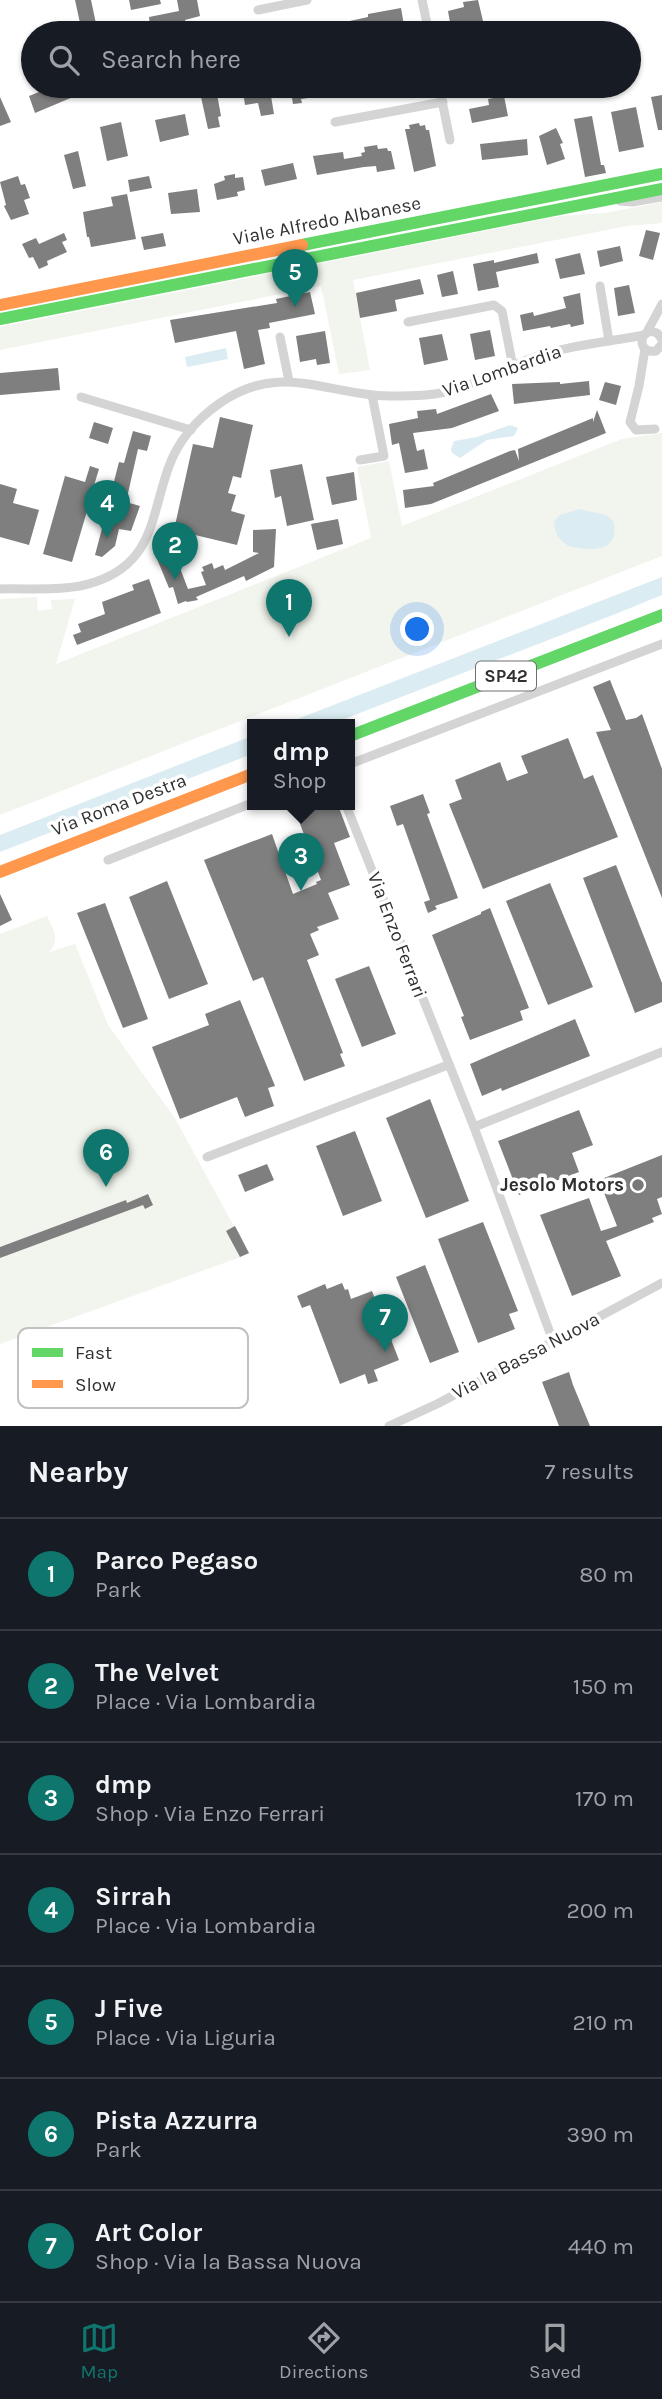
<!DOCTYPE html>
<html lang="en">
<head>
<meta charset="utf-8">
<style>
  body { margin:0; font-family:Karla,sans-serif; background:#242831; color:#f1f3f6 }
  .you { position:absolute; left:418px; top:630px; width:24px; height:24px; margin:-18px; border:5px solid #fff; border-radius:50%; background:#1a73e8; box-shadow:0 0 0 10px #1a73e833 }
  .badge { display:grid; place-items:center; width:46px; height:46px; border-radius:50%; background:#0f766e; color:#fff; font-size:23px; font-weight:700 }
  .pin { position:absolute; translate:-50% -58px; filter:drop-shadow(0 2px 4px #0008) }
  .pin::after { content:''; position:absolute; top:37px; width:24px; height:21px; background:inherit; clip-path:polygon(0 0,100% 0,50% 100%) }
  .popup { position:absolute; left:247px; top:719px; width:108px; height:91px; box-sizing:border-box; display:grid; place-content:center; border-radius:0px; background:#171b24; filter:drop-shadow(0 2px 5px #0005); font-size:23px; white-space:nowrap; color:#9ea1a6 }
  .popup b { font-size:26px; color:#f1f3f6 }
  .popup::after { content:''; position:absolute; left:50%; top:100%; margin-left:-14px; border:14px solid transparent; border-top-color:#171b24 }
  .list { margin:0; padding:0; list-style:none }
  h2 { display:flex; justify-content:space-between; align-items:center; height:91px; margin:0; padding:0 28px; font-size:30px }
  h2 small { font-size:23px; font-weight:400; color:#9ea1a6 }
  .list li { display:grid; grid-template-columns:46px 1fr auto; gap:21px; align-items:center; box-sizing:border-box; height:112px; padding:0 28px; border-top:2px solid #363941 }
  .list b { display:block; font-size:26px; white-space:nowrap }
  .list p { margin:0; font-size:23px; white-space:nowrap; color:#9ea1a6 }
  .list em { font-size:23px; font-style:normal; color:#9ea1a6 }
  .icon { flex:none; width:38px; height:38px; fill:none; stroke:currentColor; stroke-width:2; stroke-linecap:round; stroke-linejoin:round }
  .map { position:relative; flex:none; width:662px; height:1426px; overflow:hidden }
  .search { position:absolute; background:#171b24; box-shadow:0 2px 5px #0004; left:21px; right:21px; top:21px; height:77px; display:flex; align-items:center; gap:18px; box-sizing:border-box; padding:0 24px; border-radius:38px; color:#9ea1a6; font-size:26px }
  .sheet { height:875px; background:#171b24 }
  nav { display:flex; justify-content:space-around; align-items:center; box-sizing:border-box; height:98px; border-top:2px solid #363941; background:#171b24; font-size:19px; color:#9ea1a6 }
  nav a { display:grid; justify-items:center; gap:4px }
  nav .on { color:#0f766e }
  .map>svg:first-child { display:block }
  .green { fill:#f2f5ed }
  .water { fill:#dbedf2 }
  .building { fill:#7f7f7f }
  .lines { fill:none; stroke-linecap:round; stroke-linejoin:round }
  .street { stroke:#d4d4d4; stroke-width:9 }
  .fast { stroke:#63d668; stroke-width:12 }
  .slow { stroke:#ff974d; stroke-width:12 }
  .poi-dot { fill:#787878; stroke:#fff; stroke-width:2.5 }
  .labels { text-anchor:middle; dominant-baseline:central; stroke-width:7; stroke-linejoin:round; paint-order:stroke }
  .shield { fill:#fff; stroke:#6e6e6e; stroke-width:2 }
  .shield-label { font-size:18px; font-weight:bold; fill:#303030 }
  .street-label { font-size:19px; fill:#303030; stroke:#fff }
  .poi-label { font-size:19px; font-weight:bold; fill:#303030; stroke:#fff; text-anchor:end }
  .key { fill:#fff; stroke:#c1c1c1; stroke-width:2 }
  .key-label { font-size:19px; fill:#303030 }
</style>
</head>
<body>
<div class="map">
<svg width="662" height="1426" viewBox="0 0 662 1426">
  <rect width="100%" height="100%" fill="#fff"/>
  <g class="green">
    <polygon points="662,202 662,223 627,226 353,280 370,370 339,374 321,286 0,350 0,327 4,326 560,216 605,213"/>
    <polygon points="662,433 662,556 0,815 0,599 37,597 38,611 52,609 51,600 75,599 56,664 371,538 357,467 389,461 402,526 622,439"/>
    <path d="M47 916C53 929 61 940 49 952L75 944 108 1025 176 1120 249 1254 0 1344V934Z"/>
  </g>
  <g class="water">
    <polygon points="226,348 228,359 187,367 185,357"/>
    <polygon points="510,425 518,428 514,436 487,440 460,458 452,453 451,449 454,441 477,437"/>
    <path d="M579 509 606 515 614 522C618 549 599 551 578 548 572 547 567 546 563 542 556 536 555 530 554 522L560 515Z"/>
    <polygon points="662,577 662,595 618,613 329,725 282,725"/>
    <polygon points="252,736 252,754 0,852 0,835"/>
  </g>
  <g class="building">
    <polygon points="75,0 91,0 98,33 76,33 74,24 80,23"/>
    <polygon points="129,0 160,0 161,4 131,10"/>
    <polygon points="177,0 197,0 200,16 185,20 188,33 167,33 165,23 150,26 149,17 179,11"/>
    <polygon points="478,0 483,21 451,28 448,11 464,7 463,2"/>
    <polygon points="401,8 405,31 393,33 313,33 313,29 368,17 368,14"/>
    <polygon points="54,86 69,86 73,97 35,113 29,96"/>
    <polygon points="242,86 255,86 256,92 270,90 274,114 261,116 258,103 245,105"/>
    <polygon points="290,86 335,86 335,91 307,95 308,98 301,99 302,103 293,104"/>
    <polygon points="217,94 221,116 218,117 220,127 208,129 201,97"/>
    <polygon points="662,95 662,130 658,130 651,97"/>
    <polygon points="504,96 508,116 472,123 469,109 489,105 488,99"/>
    <polygon points="0,97 11,122 0,126"/>
    <polygon points="636,107 644,147 619,152 611,112"/>
    <polygon points="185,114 189,135 160,142 155,120"/>
    <polygon points="592,116 601,165 604,165 606,173 585,177 574,119"/>
    <polygon points="121,122 128,156 107,161 100,127"/>
    <polygon points="419,123 420,126 425,125 426,130 429,130 436,166 414,172 405,129 410,129 409,125"/>
    <polygon points="556,128 563,143 560,144 565,159 547,165 539,136"/>
    <polygon points="527,139 528,155 482,160 480,144"/>
    <polygon points="377,145 378,149 387,148 388,151 391,151 395,169 377,172 376,166 364,167 317,175 313,156 343,152 344,159 362,156 361,153 365,152 364,147"/>
    <polygon points="78,151 86,186 73,189 64,155"/>
    <polygon points="293,163 297,179 265,186 261,170"/>
    <polygon points="235,174 235,178 243,177 245,190 237,192 238,196 217,200 214,184 225,180 224,176"/>
    <polygon points="18,176 21,185 25,184 30,198 24,200 29,214 11,220 4,206 6,205 0,182"/>
    <polygon points="149,176 152,188 130,192 128,180"/>
    <polygon points="197,189 200,212 171,214 168,193"/>
    <polygon points="127,194 136,239 91,247 89,237 87,237 83,212 113,206 111,197"/>
    <polygon points="646,230 660,233 653,260 639,256"/>
    <polygon points="64,233 67,240 62,242 67,252 47,261 48,265 39,269 33,257 29,258 22,244 36,238 39,244"/>
    <polygon points="163,233 166,246 144,250 141,237"/>
    <polygon points="620,246 623,261 600,267 597,251"/>
    <polygon points="537,253 539,263 496,272 499,287 478,291 473,264 494,260 494,263"/>
    <polygon points="580,253 585,274 560,279 555,259"/>
    <polygon points="453,271 458,294 442,297 437,275"/>
    <polygon points="420,279 424,294 395,300 397,311 360,318 356,293"/>
    <polygon points="629,285 635,313 618,316 614,288"/>
    <polygon points="310,292 315,314 269,323 270,328 258,330 265,364 244,369 236,331 175,343 170,320 277,303 276,299"/>
    <polygon points="580,293 584,324 571,327 570,324 551,328 550,326 523,331 520,315 533,312 534,316 566,308 563,297"/>
    <polygon points="490,330 495,356 475,360 470,334"/>
    <polygon points="325,331 330,363 317,365 316,359 300,362 296,336"/>
    <polygon points="442,334 448,360 424,365 419,338"/>
    <polygon points="58,368 60,390 0,395 0,373"/>
    <polygon points="589,381 590,395 514,404 512,384 560,382 560,384"/>
    <polygon points="605,382 621,386 616,405 599,400"/>
    <polygon points="491,394 499,411 452,428 413,433 417,451 424,449 428,469 405,473 399,443 392,445 389,424 418,418 417,411 436,409 437,414"/>
    <polygon points="597,410 606,433 431,504 405,508 403,490 434,486 433,483 510,451 515,450 519,461 518,449 593,418 593,422"/>
    <polygon points="220,417 253,425 241,478 233,476 228,493 236,495 231,511 245,515 237,545 174,530 193,444 213,448"/>
    <polygon points="94,422 113,428 108,444 89,438"/>
    <polygon points="133,431 151,436 147,451 138,449 126,502 140,506 131,531 119,529 115,546 102,557 95,555 108,506 90,501 72,562 43,554 65,476 85,482 90,466 99,469 92,492 110,497 119,462 124,463"/>
    <polygon points="302,464 314,520 287,526 281,496 275,498 270,470"/>
    <polygon points="354,472 357,500 332,505 326,477"/>
    <polygon points="0,484 17,489 13,503 39,510 29,545 0,537"/>
    <polygon points="338,519 343,544 317,550 311,524"/>
    <polygon points="276,529 274,567 246,581 244,576 196,597 198,600 187,602 186,601 178,604 173,587 169,588 155,554 161,555 163,552 175,555 188,589 206,585 201,572 204,571 202,567 212,563 214,569 223,565 225,570 259,553 253,552 253,530"/>
    <polygon points="149,579 161,613 77,645 73,635 81,632 78,624 105,614 102,602 134,590 132,585"/>
    <polygon points="610,680 626,720 636,718 642,714 662,769 662,898 596,732 611,730 593,687"/>
    <polygon points="568,738 584,779 593,775 618,837 483,889 449,804 462,799 455,780 500,762 507,781 528,773 521,756"/>
    <polygon points="423,794 430,813 427,814 458,898 435,906 437,909 428,913 424,902 430,900 403,824 397,826 390,806"/>
    <polygon points="293,805 338,805 350,837 334,843 350,885 328,893 339,919 317,927 319,930 310,934 319,955 307,960 343,1053 340,1054 345,1066 304,1081 263,977 253,981 204,860 272,834 293,894 317,884 316,882 321,880"/>
    <polygon points="616,865 662,983 662,1002 635,1013 583,878"/>
    <polygon points="167,881 208,984 169,999 129,897"/>
    <polygon points="550,883 593,987 548,1005 506,901"/>
    <polygon points="0,894 12,920 0,926"/>
    <polygon points="105,903 148,1019 123,1028 77,913"/>
    <polygon points="490,908 529,1008 520,1011 523,1020 470,1040 461,1017 464,1016 432,935 481,914 481,912"/>
    <polygon points="369,966 396,1034 362,1047 335,979"/>
    <polygon points="240,1000 275,1086 268,1088 274,1106 245,1117 237,1097 180,1119 152,1047 209,1025 205,1014"/>
    <polygon points="575,1019 590,1056 502,1091 501,1088 482,1096 470,1064"/>
    <polygon points="430,1099 469,1201 426,1218 386,1118"/>
    <polygon points="579,1110 593,1145 572,1153 579,1172 519,1195 498,1141"/>
    <polygon points="355,1131 382,1201 343,1216 316,1146"/>
    <polygon points="662,1155 662,1197 657,1199 662,1214 652,1218 654,1222 606,1241 621,1276 572,1296 540,1215 589,1198 601,1231 617,1226 599,1180"/>
    <polygon points="267,1164 274,1180 245,1192 238,1175"/>
    <polygon points="148,1194 153,1205 145,1209 143,1205 0,1258 0,1247 126,1200 127,1203"/>
    <polygon points="483,1222 518,1311 509,1314 515,1329 478,1343 438,1239"/>
    <polygon points="235,1226 249,1253 240,1257 226,1231"/>
    <polygon points="425,1265 459,1352 430,1363 396,1277"/>
    <polygon points="342,1283 345,1290 348,1289 351,1299 372,1291 399,1360 374,1370 378,1381 368,1384 365,1374 340,1384 310,1305 302,1308 297,1296 325,1284 327,1289"/>
    <polygon points="569,1372 573,1385 590,1426 559,1426 542,1382"/>
  </g>
  <g class="lines">
    <g class="street">
      <polyline points="422,0 429,33"/>
      <polyline points="258,10 307,0"/>
      <polyline points="439,86 450,140"/>
      <polyline points="335,122 443,102"/>
      <polyline points="620,201 632,202 662,197"/>
      <polyline points="600,286 609,341"/>
      <polyline points="408,322 494,305 502,311 513,367"/>
      <polyline points="647,332 662,304"/>
      <polyline points="280,337 289,381"/>
      <path d="M662 339 657 333 650 331 644 335C639 344 644 353 656 351L662 344"/>
      <polyline points="645,349 639,386 630,422 636,430 655,429"/>
      <polyline points="81,397 191,430"/>
      <polyline points="360,460 384,456 372,395"/>
      <path d="M0 589C30 588 66 592 95 582 153 563 151 517 168 469 177 442 197 419 220 403 275 365 315 389 373 395 391 397 409 396 426 395 466 392 498 369 535 357 571 345 607 342 644 335"/>
      <polyline points="350,764 662,644"/>
      <polyline points="346,805 474,1127 553,1341"/>
      <polyline points="108,860 252,803"/>
      <polyline points="474,1127 662,1052"/>
      <polyline points="207,1157 448,1065"/>
      <polyline points="389,1426 439,1403 662,1283"/>
    </g>
    <g class="fast">
      <polyline points="302,245 662,174"/>
      <polyline points="0,319 662,189"/>
      <polyline points="350,736 662,615"/>
    </g>
    <g class="slow">
      <polyline points="0,305 302,245"/>
      <polyline points="0,872 252,774"/>
    </g>
  </g>
  <circle class="poi-dot" cx="638" cy="1185" r="7"/>
  <g class="labels">
    <rect class="shield" x="476" y="661.5" width="60" height="29" rx="5"/>
    <g class="shield-label">
      <text x="506" y="676">SP42</text>
    </g>
    <g class="street-label">
      <text transform="translate(327 221) rotate(-11)">Viale Alfredo Albanese</text>
      <text transform="translate(502 371) rotate(-19)">Via Lombardia</text>
      <text transform="translate(119 805) rotate(-21)">Via Roma Destra</text>
      <text transform="translate(397 935) rotate(69)">Via Enzo Ferrari</text>
      <text transform="translate(526 1356) rotate(-28)">Via la Bassa Nuova</text>
    </g>
    <g class="poi-label">
      <text x="624" y="1185">Jesolo Motors</text>
    </g>
  </g>
  <rect x="18" y="1328" width="230" height="80" rx="10" class="key"/>
  <rect x="32" y="1348" width="31" height="9" fill="#63d668"/>
  <rect x="32" y="1380" width="31" height="8" fill="#ff974d"/>
  <g class="key-label">
    <text x="75" y="1359">Fast</text>
    <text x="75" y="1391">Slow</text>
  </g>
</svg>
<div class="you"></div>
<div class="pin badge" style="left:289px;top:637px">1</div>
<div class="pin badge" style="left:175px;top:580px">2</div>
<div class="pin badge" style="left:301px;top:891px">3</div>
<div class="popup"><b>dmp</b>Shop</div>
<div class="pin badge" style="left:107px;top:538px">4</div>
<div class="pin badge" style="left:295px;top:307px">5</div>
<div class="pin badge" style="left:106px;top:1187px">6</div>
<div class="pin badge" style="left:385px;top:1352px">7</div>
<div class="search"><svg class="icon" aria-label="search" viewBox="0 0 24 24"><circle cx="10" cy="10" r="6"/><path d="M15 15l6 6"/></svg>Search here</div>
</div>
<section class="sheet">
<h2>Nearby<small>7 results</small></h2>
<ul class="list">
<li><span class="badge">1</span><div><b>Parco Pegaso</b><p>Park</p></div><em>80 m</em></li>
<li><span class="badge">2</span><div><b>The Velvet</b><p>Place · Via Lombardia</p></div><em>150 m</em></li>
<li><span class="badge">3</span><div><b>dmp</b><p>Shop · Via Enzo Ferrari</p></div><em>170 m</em></li>
<li><span class="badge">4</span><div><b>Sirrah</b><p>Place · Via Lombardia</p></div><em>200 m</em></li>
<li><span class="badge">5</span><div><b>J Five</b><p>Place · Via Liguria</p></div><em>210 m</em></li>
<li><span class="badge">6</span><div><b>Pista Azzurra</b><p>Park</p></div><em>390 m</em></li>
<li><span class="badge">7</span><div><b>Art Color</b><p>Shop · Via la Bassa Nuova</p></div><em>440 m</em></li>
</ul>
</section>
<nav>
<a class="on"><svg class="icon" aria-label="map" viewBox="0 0 24 24"><path d="M3 6l6-2 6 2 6-2v14l-6 2-6-2-6 2zM9 4v14M15 6v14"/></svg>Map</a>
<a><svg class="icon" aria-label="directions" viewBox="0 0 24 24"><path d="M12 3l9 9-9 9-9-9zM9 14v-3h6M13 9l2 2-2 2"/></svg>Directions</a>
<a><svg class="icon" aria-label="saved" viewBox="0 0 24 24"><path d="M7 4h10v16l-5-4-5 4z"/></svg>Saved</a>
</nav>
</body>
</html>
